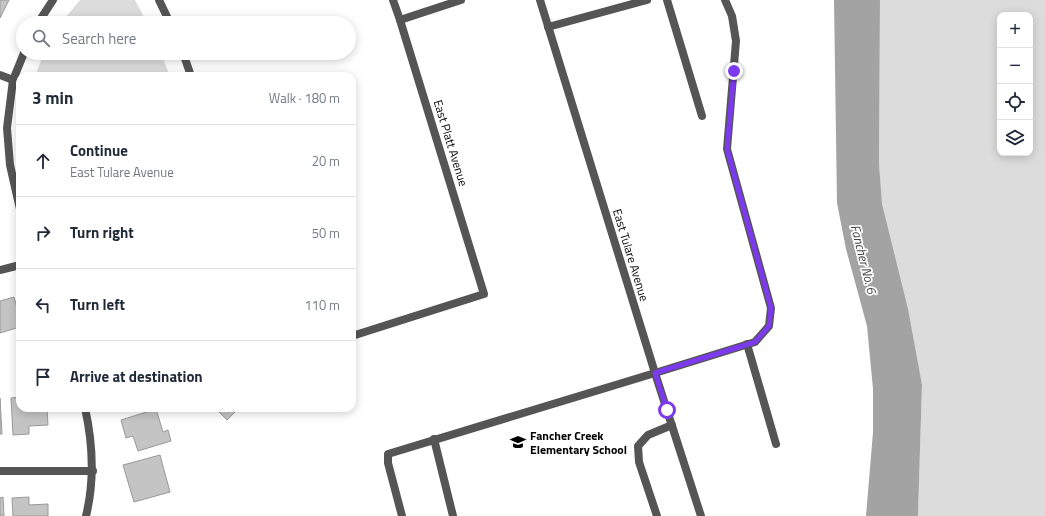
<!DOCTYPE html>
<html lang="en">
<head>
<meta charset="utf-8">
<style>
  body { margin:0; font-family:"Titillium Web",sans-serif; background:#f6f6f7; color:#1f2937 }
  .controls { position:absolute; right:12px; top:12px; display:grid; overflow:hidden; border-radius:8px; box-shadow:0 2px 10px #0003 }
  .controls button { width:36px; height:36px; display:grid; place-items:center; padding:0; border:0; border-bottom:1px solid #e0e1e3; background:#fff; color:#1f2937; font:20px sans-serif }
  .stop { position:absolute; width:12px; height:12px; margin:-9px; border:3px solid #7c3aed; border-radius:50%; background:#fff }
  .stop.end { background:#7c3aed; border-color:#fff; box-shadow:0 1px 4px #0008 }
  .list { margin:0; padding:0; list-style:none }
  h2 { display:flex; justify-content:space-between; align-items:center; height:52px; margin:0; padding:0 16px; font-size:17px }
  h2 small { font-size:13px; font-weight:400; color:#747a83 }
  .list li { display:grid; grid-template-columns:26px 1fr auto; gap:12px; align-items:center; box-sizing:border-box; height:72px; padding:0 16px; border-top:1px solid #e0e1e3 }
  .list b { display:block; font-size:15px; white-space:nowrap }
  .list p { margin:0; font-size:13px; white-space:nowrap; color:#747a83 }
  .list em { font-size:13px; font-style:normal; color:#747a83 }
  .icon { flex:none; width:22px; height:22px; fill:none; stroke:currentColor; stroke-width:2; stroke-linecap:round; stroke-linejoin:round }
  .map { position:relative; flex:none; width:1045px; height:516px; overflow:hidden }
  .search { position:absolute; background:#fff; box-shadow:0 2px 10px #0003; left:16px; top:16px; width:340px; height:44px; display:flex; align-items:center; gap:10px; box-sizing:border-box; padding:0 14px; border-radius:22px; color:#747a83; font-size:15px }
  .panel { position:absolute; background:#fff; box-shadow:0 2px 10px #0003; left:16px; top:72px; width:340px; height:340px; border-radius:12px }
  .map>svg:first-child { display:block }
  .green { fill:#dcdcdc; fill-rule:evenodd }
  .water { fill:#a3a3a3 }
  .building { fill:#c4c4c4; stroke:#999 }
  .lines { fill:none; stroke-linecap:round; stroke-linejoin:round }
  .service { stroke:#555; stroke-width:8 }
  .minor { stroke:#555; stroke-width:8 }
  .tertiary { stroke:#555; stroke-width:8 }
  .route { stroke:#7c3aed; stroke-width:5 }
  .labels { text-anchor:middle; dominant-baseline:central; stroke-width:3.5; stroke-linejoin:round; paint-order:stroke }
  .street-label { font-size:12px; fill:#000; stroke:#fff }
  .poi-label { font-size:12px; font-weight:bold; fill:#000; stroke:#fff; text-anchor:start }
  .water-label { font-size:13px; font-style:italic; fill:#444; stroke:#fff }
</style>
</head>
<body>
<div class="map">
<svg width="1045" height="516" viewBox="0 0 1045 516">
  <rect width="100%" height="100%" fill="#fff"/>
  <g class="green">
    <polygon points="80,0 135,0 147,23 61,23"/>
    <path d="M880 0H1045V516H918L922 385 882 204 879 163ZM1000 15H1030V153H1000Z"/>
    <polygon points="44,53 161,53 169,74 163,76 35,76"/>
  </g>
  <polygon class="water" points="834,0 880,0 879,163 882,204 908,309 922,385 918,516 866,516 873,432 873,389 867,326 846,249 837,203"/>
  <g class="building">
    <polygon points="0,0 9,0 0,18"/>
    <polygon points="14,297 20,319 20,327 0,333 0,301"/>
    <polygon points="20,397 20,408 47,408 48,425 29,426 29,434 13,435 11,398"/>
    <polygon points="0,398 2,434 0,434"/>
    <polygon points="215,408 239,408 227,420"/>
    <polygon points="156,409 163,432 168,430 171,441 138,451 133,436 126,438 121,420"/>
    <polygon points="160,455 170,492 134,502 123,465"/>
    <polygon points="3,497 4,516 0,516 0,498"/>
    <polygon points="29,497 29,505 48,504 48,516 13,516 12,498"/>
  </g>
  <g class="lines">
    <g class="service">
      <polyline points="667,0 702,116"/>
      <polyline points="747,344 776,444"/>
      <polyline points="434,439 453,516"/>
      <polyline points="402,516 388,463 388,454 655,373"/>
      <polyline points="657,516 639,462 638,446 648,435 672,425"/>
    </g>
    <g class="minor">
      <polyline points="159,0 170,23"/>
      <polyline points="400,20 461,0"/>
      <polyline points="38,23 53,0"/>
      <polyline points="548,27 647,0"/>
      <polyline points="183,53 191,76"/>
      <polyline points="0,75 13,80"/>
      <polyline points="20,209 10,165 7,128 13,80 24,53"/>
      <polyline points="0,270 20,265"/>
      <polyline points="352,336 484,294 400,20 393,0"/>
      <polyline points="655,373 755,342 769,326 771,308 727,149 736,41 732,16 725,0"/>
      <path d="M85 408C93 444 95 479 86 516"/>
      <polyline points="0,471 93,471"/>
    </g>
    <polyline class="tertiary" points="540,0 655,373 701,516"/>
  </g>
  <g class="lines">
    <polyline class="route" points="667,410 655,373 755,342 769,326 771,308 727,149 734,71"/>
  </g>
  <defs>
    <symbol id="school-bare" viewBox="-9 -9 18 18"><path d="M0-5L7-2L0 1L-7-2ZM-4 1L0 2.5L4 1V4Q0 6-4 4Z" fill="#000" stroke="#fff" stroke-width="2.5" paint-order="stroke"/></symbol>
  </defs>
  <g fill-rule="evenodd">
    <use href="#school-bare" x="507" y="431" width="22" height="22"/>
  </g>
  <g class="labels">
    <g class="street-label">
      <text transform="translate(451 143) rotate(73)">East Platt Avenue</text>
      <text transform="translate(631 255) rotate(73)">East Tulare Avenue</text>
    </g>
    <g class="poi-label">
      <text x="530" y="435">Fancher Creek<tspan x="530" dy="14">Elementary School</tspan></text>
    </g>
    <g class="water-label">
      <text transform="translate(864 259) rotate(76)">Fancher No. 6</text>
    </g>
  </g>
</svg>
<div class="controls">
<button>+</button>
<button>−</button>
<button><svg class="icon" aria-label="locate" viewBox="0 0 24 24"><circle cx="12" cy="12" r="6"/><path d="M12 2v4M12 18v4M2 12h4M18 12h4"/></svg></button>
<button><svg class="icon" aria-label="layers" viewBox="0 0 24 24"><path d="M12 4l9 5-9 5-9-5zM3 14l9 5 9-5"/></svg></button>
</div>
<div class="stop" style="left:667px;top:410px"></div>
<div class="stop end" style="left:734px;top:71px"></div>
<div class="search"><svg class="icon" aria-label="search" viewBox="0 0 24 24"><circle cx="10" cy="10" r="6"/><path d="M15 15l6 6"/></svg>Search here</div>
<section class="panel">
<h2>3 min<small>Walk · 180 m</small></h2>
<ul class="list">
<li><svg class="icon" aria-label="ahead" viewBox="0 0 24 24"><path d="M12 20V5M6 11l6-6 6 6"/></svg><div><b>Continue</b><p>East Tulare Avenue</p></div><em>20 m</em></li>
<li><svg class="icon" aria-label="right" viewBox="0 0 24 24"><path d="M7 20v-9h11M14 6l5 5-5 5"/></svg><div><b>Turn right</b></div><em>50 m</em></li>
<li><svg class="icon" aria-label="left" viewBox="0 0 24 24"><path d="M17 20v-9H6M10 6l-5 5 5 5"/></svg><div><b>Turn left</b></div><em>110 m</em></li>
<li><svg class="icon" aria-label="arrive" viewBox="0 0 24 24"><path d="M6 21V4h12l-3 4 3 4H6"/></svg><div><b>Arrive at destination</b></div></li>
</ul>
</section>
</div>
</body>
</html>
